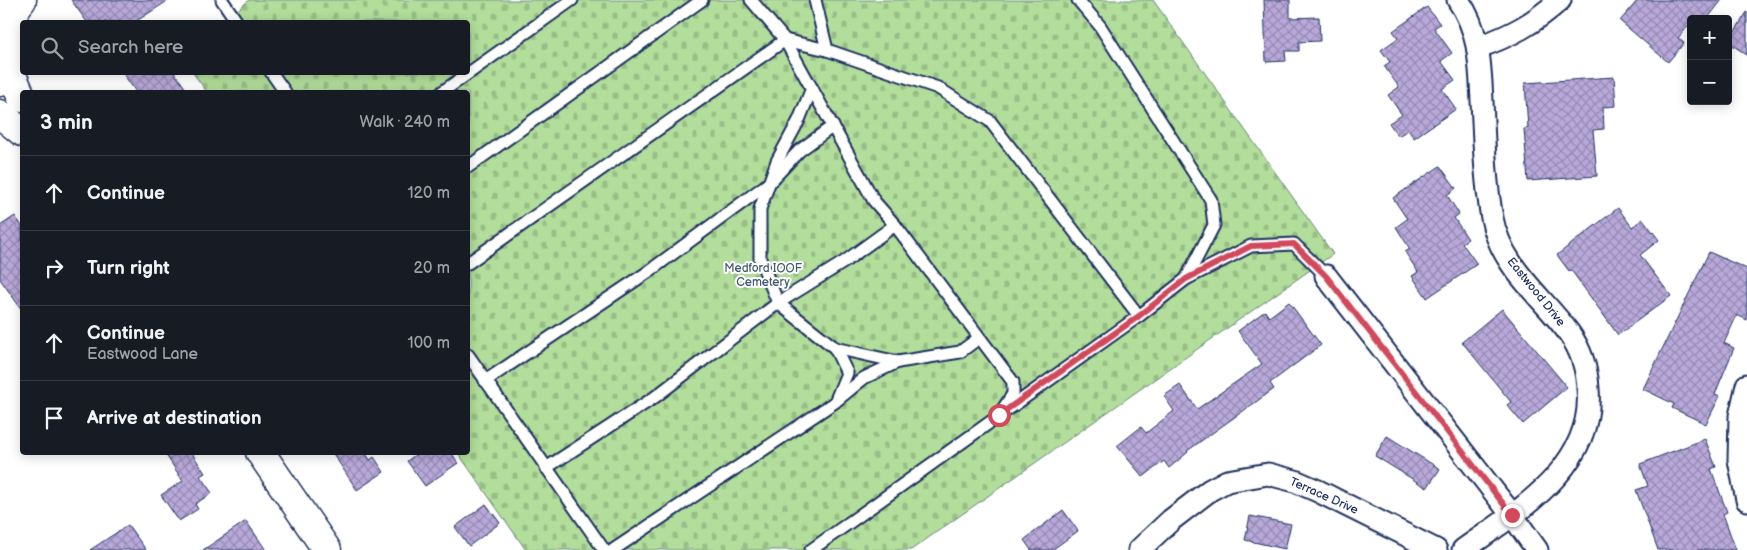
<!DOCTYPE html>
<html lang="en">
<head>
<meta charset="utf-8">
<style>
  body { margin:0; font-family:"Balsamiq Sans",sans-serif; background:#20242c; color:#f1f3f6 }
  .controls { position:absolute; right:15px; top:15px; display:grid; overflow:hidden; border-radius:5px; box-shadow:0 2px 12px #0003 }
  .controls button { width:45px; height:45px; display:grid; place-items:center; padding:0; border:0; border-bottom:1px solid #363941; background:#171b24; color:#f1f3f6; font:25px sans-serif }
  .stop { position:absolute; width:15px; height:15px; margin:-11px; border:4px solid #d1495b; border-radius:50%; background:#fff }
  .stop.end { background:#d1495b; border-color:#fff; box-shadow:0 1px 5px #0008 }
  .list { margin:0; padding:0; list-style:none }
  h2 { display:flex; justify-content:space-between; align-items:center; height:65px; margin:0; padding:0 20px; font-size:21px }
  h2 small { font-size:16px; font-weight:400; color:#9ea1a6 }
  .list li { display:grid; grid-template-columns:32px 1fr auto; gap:15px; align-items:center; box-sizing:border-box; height:75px; padding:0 20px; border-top:1px solid #363941 }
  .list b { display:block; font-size:19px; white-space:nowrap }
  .list p { margin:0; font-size:16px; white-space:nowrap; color:#9ea1a6 }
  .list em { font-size:16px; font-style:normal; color:#9ea1a6 }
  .icon { flex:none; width:28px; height:28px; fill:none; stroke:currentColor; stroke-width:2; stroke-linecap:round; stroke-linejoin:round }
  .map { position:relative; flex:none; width:1747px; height:550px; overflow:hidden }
  .search { position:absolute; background:#171b24; box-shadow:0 2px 12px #0003; left:20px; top:20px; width:450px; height:55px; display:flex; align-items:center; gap:12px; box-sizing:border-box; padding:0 18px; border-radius:5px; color:#9ea1a6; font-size:19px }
  .panel { position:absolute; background:#171b24; box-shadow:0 2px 12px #0003; left:20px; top:90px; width:450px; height:365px; border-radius:5px }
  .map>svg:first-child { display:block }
  .cemetery { fill:url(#cemetery-stones); stroke:#66867c }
  .building { fill:url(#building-cross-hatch); stroke:#1b2f5e }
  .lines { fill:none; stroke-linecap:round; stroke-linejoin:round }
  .lane-casing { stroke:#1b2f5e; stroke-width:15 }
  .street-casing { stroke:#1b2f5e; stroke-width:25 }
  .secondary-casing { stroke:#1b2f5e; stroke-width:31 }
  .lane { stroke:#fff; stroke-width:11 }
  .street { stroke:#fff; stroke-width:21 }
  .secondary { stroke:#fff; stroke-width:28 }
  .route { stroke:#d1495b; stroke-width:6 }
  .labels { text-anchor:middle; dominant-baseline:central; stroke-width:4; stroke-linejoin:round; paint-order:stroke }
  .park-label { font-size:12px; fill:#415a6d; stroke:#fff }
  .street-label { font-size:12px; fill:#1b2f5e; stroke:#fff }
</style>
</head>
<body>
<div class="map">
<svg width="1747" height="550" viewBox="0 0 1747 550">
  <defs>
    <pattern id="cemetery-stones" width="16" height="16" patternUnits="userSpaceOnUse" patternTransform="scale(1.25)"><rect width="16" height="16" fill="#b2dd9a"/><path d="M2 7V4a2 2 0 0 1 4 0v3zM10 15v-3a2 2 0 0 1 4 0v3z" fill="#98be87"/></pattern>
    <pattern id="building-cross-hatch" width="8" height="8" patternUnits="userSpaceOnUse" patternTransform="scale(1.25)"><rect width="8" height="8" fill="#b9a9da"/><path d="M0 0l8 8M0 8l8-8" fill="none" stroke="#968ab4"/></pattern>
  </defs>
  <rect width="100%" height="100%" fill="#fff"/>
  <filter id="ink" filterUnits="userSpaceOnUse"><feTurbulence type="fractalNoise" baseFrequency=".02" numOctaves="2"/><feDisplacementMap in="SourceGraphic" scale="10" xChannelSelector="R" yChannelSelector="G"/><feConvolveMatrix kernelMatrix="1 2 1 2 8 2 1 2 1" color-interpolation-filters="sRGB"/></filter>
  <g filter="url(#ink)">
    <polygon class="cemetery" points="249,0 1153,0 1333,254 911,550 526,550 458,453 468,452 468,92 207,92 193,73 468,72 468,22 224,22"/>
    <g class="building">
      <polygon points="71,0 169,0 135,22 87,22"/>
      <polygon points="1264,0 1290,0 1290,18 1319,17 1320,41 1299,42 1299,51 1285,51 1286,61 1266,62"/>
      <polygon points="1638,0 1722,0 1707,19 1691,19 1691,23 1678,38 1684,43 1668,62 1620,21"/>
      <polygon points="1427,7 1440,24 1434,28 1452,53 1441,61 1455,80 1442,89 1456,109 1414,138 1408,130 1398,136 1389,123 1402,115 1388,95 1399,87 1384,66 1390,62 1381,50 1398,38 1393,31"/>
      <polygon points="1747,12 1747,55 1728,42"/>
      <polygon points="122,72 174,72 188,92 136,92"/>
      <polygon points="1614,77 1616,106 1603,107 1604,129 1593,130 1597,176 1528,181 1524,129 1528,128 1525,83"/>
      <polygon points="1440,166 1456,188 1447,195 1459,214 1454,218 1468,239 1462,243 1477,264 1427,298 1412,276 1418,272 1405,252 1410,249 1396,227 1407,219 1393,198"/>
      <polygon points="1618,208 1632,227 1643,219 1659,240 1640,255 1671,296 1618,335 1571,270 1569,271 1557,255"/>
      <polygon points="15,216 22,226 22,310 0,279 0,226"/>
      <polygon points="1709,252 1747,269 1747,320 1737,315 1724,343 1734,348 1715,394 1720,396 1706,424 1672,408 1674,404 1643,389"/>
      <polygon points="1289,302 1321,345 1270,383 1274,389 1187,451 1188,452 1169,468 1164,461 1143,477 1117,446 1141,427 1146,433 1174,411 1164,396 1180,385 1197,409 1262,364 1238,331 1265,311 1269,317"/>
      <polygon points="1502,309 1567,387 1523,424 1507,405 1511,402 1462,342"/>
      <polygon points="1387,436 1440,469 1427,488 1375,456"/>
      <polygon points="1705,439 1716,467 1711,469 1727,512 1723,514 1736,550 1658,550 1636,490 1648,486 1640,464"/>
      <polygon points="164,452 191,452 205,473 200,476 212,493 195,504 198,509 179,521 161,495 183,481"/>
      <polygon points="332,452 365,452 370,460 374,457 384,472 357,490"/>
      <polygon points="419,452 451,452 458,463 425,486 407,461"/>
      <polygon points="486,504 500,523 469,546 455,527"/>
      <polygon points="1063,510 1078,531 1052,550 1031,550 1024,540"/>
      <polygon points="1250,516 1291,524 1285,549 1245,540"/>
      <polygon points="246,521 266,550 203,550"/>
      <polygon points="128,525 146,550 90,550"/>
    </g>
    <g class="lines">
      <defs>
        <g id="lane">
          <polyline points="222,0 237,22"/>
          <polyline points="751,0 785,40 827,50 938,88 990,121 1139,316"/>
          <polyline points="815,0 827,50"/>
          <polyline points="271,72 285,92"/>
          <polyline points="812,88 799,120 777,161 760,209 760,259 778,303 835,348 898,362 960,352 979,338"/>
          <polyline points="442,92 572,0"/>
          <polyline points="468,167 702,0"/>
          <polyline points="468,263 785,40 874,201 895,225 1013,382 1013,394 999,415"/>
          <polyline points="1186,279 1251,246 1294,244 1326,276"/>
          <polyline points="468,355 604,550"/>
          <polyline points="485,381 648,272 769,183 799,151 833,126"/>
          <polyline points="836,401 864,378 898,362"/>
          <polyline points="546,468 655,397 778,303 844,262 895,225"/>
          <polyline points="613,550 835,402 847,373 835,348"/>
          <polyline points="811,550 1139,316 1186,279 1214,225 1211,200 1100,26 1078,0"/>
        </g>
        <g id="street">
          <path d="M1458 0C1480 31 1480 65 1482 101 1484 140 1485 180 1492 218 1501 267 1541 295 1569 333 1581 350 1587 368 1588 389 1595 467 1518 511 1463 550"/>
          <path d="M1479 47C1512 35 1533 24 1560 0"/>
          <polyline points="1326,276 1512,515 1537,550"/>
          <polyline points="1747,385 1740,416 1739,460 1747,500"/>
          <polyline points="1139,550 1171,520 1210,490 1227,481 1268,474 1295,481 1318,491 1436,550"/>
        </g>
        <g id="secondary">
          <path d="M0 9C14 30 14 60 0 82"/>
          <polyline points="8,25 16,8 22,0"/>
          <polyline points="8,66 22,98"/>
          <polyline points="0,114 22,132"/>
          <polyline points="260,452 327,550"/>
        </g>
      </defs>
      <use href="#lane" class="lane-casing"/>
      <use href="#street" class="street-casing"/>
      <use href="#secondary" class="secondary-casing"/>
      <use href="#lane" class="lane"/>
      <use href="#street" class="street"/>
      <use href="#secondary" class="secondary"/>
    </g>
  </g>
  <g class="lines" filter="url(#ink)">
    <polyline class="route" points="999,415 1139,316 1186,279 1251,246 1294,244 1326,276 1512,515"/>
  </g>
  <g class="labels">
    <g class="park-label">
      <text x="763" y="268">Medford IOOF<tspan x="763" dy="14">Cemetery</tspan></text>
    </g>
    <g class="street-label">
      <text transform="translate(1536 292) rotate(51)">Eastwood Drive</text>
      <text transform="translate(1324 496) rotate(24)">Terrace Drive</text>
    </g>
  </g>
</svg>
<div class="controls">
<button>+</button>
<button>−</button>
</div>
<div class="stop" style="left:999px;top:415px"></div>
<div class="stop end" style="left:1512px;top:515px"></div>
<div class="search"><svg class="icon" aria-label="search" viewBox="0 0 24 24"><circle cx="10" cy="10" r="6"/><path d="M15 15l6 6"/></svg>Search here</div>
<section class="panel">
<h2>3 min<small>Walk · 240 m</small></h2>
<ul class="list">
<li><svg class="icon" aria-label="ahead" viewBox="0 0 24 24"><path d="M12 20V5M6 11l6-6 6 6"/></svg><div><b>Continue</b></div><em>120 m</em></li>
<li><svg class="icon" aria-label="right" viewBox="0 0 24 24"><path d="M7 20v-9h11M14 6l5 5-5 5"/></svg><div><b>Turn right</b></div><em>20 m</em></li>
<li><svg class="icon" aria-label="ahead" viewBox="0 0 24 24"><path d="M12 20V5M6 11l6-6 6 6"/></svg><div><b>Continue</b><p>Eastwood Lane</p></div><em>100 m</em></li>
<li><svg class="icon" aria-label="arrive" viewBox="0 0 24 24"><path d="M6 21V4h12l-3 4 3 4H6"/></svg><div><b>Arrive at destination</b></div></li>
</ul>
</section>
</div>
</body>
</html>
